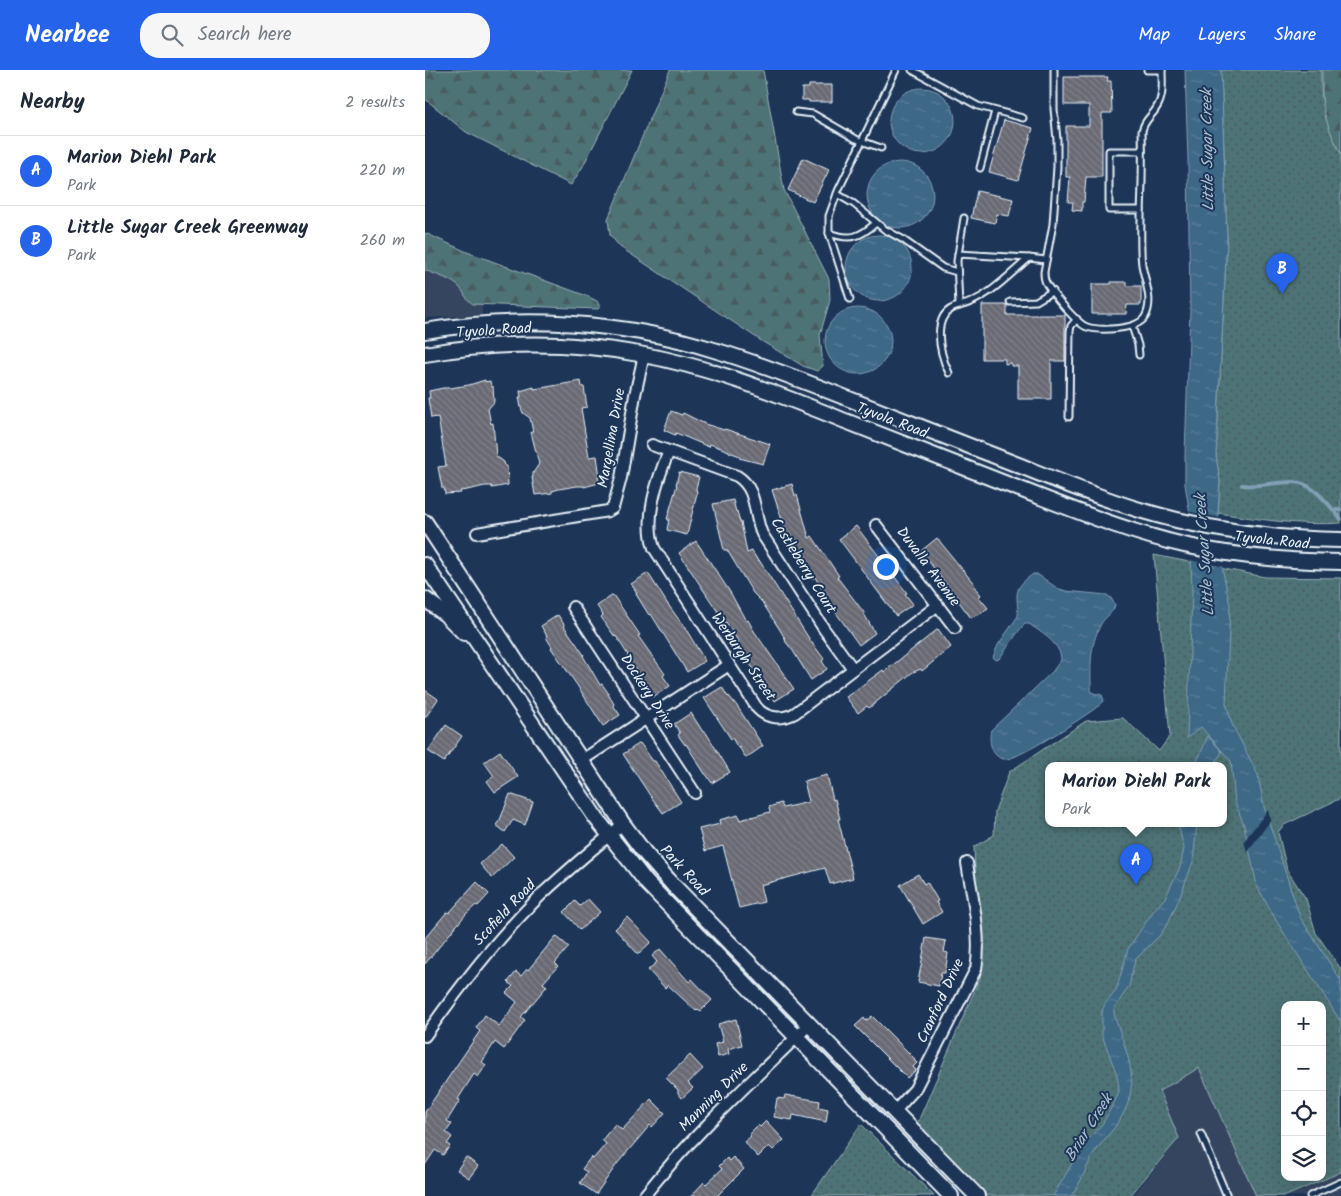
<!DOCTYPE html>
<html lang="en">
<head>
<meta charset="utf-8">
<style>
  body { margin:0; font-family:Kalam,sans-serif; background:#f6f6f7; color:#1f2937 }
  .controls { position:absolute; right:15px; bottom:15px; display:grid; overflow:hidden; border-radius:10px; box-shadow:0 5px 20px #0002 }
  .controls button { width:45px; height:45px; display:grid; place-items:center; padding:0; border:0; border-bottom:1px solid #e0e1e3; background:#fff; color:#1f2937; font:25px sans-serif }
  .you { position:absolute; left:460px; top:496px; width:18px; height:18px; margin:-12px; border:4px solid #fff; border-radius:50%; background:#1a73e8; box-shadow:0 0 0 8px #1a73e833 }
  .badge { display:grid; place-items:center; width:32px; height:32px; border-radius:50%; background:#2563eb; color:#fff; font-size:16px; font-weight:700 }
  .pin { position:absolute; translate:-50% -41px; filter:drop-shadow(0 1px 2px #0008) }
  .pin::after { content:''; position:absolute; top:26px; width:18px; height:15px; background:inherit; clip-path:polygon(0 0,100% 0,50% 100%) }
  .popup { position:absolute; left:620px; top:692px; width:182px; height:65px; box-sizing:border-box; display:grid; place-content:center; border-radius:10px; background:#fff; filter:drop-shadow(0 1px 4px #0005); font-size:16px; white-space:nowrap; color:#747a83 }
  .popup b { font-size:19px; color:#1f2937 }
  .popup::after { content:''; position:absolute; left:50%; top:100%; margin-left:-10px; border:10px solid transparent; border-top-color:#fff }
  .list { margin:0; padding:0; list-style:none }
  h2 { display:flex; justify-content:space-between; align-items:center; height:65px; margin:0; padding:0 20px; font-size:21px }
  h2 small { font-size:16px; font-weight:400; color:#747a83 }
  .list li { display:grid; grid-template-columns:32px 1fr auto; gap:15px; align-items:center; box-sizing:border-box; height:70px; padding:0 20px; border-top:1px solid #e0e1e3 }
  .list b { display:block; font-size:19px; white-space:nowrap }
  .list p { margin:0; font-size:16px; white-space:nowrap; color:#747a83 }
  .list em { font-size:16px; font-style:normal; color:#747a83 }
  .icon { flex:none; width:28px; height:28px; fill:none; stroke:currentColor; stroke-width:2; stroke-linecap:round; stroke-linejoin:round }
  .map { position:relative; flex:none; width:916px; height:1126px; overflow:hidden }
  header { display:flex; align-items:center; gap:30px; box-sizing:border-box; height:70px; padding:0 25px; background:#2563eb; color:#fff }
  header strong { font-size:24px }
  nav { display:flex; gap:28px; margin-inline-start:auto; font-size:18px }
  .search { width:350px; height:45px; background:#f6f6f7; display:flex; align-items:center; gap:12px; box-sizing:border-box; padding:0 18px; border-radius:20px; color:#747a83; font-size:19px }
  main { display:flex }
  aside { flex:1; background:#fff }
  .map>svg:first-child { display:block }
  .built { fill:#344560 }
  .forest { fill:url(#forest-firs); stroke:#9ab2b7 }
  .park { fill:url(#park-dots); stroke:#9ab2b7; fill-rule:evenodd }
  .water { fill:url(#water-ripples); stroke:#829fb4 }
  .pier { fill:#1d3557 }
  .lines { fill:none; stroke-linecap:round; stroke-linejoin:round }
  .stream { stroke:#829fb4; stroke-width:4 }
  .building { fill:url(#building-back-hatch); stroke:#e8f1f8 }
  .lane-casing { stroke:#e8f1f8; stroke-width:9 }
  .street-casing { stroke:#e8f1f8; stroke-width:14 }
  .secondary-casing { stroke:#e8f1f8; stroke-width:18 }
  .lane { stroke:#1d3557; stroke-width:5 }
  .street { stroke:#1d3557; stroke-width:10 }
  .secondary { stroke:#1d3557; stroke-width:14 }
  .labels { text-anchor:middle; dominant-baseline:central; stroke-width:4; stroke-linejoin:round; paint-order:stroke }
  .street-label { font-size:15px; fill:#e8f1f8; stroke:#1d3557 }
  .water-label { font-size:16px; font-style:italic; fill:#acc1d0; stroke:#1d3557 }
</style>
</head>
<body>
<header>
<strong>Nearbee</strong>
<div class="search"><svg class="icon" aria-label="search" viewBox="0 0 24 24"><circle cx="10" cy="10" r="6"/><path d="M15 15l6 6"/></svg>Search here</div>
<nav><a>Map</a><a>Layers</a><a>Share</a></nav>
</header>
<main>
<aside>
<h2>Nearby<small>2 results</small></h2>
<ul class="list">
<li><span class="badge">A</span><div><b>Marion Diehl Park</b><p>Park</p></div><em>220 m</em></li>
<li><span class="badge">B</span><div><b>Little Sugar Creek Greenway</b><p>Park</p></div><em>260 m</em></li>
</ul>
</aside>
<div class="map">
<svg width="916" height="1126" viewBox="0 0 916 1126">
  <defs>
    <pattern id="forest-firs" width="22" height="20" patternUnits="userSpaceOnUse" patternTransform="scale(1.25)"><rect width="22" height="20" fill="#4d7376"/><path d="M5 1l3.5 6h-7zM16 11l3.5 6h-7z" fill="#495b5e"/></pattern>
    <pattern id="park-dots" width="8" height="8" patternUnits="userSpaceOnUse" patternTransform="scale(1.25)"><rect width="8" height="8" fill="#4d7376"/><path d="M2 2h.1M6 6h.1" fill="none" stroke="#495b5e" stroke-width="1.8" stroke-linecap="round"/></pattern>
    <pattern id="water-ripples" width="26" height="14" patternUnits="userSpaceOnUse" patternTransform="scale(1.25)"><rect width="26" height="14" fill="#3e6886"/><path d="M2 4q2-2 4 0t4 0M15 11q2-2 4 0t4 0" fill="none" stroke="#5a7e98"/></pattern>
    <pattern id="building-back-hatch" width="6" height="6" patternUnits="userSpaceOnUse" patternTransform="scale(1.25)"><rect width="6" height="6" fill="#6a6a74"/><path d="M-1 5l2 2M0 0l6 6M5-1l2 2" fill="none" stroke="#7f8089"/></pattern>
  </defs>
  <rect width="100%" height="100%" fill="#1d3557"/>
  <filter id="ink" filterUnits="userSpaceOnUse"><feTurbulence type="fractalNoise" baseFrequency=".02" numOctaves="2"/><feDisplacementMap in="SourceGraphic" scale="10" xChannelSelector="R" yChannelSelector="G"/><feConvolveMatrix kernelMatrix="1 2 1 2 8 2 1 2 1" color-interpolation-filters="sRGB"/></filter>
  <g filter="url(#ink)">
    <g class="built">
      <polygon points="0,182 57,217 57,245 0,248"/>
      <polygon points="774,998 831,1126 708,1126 754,1068 734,1021"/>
      <polygon points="916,1102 916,1126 861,1126 883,1117"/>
    </g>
    <g class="forest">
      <polygon points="0,0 207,0 157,98 146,115 41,62 0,29"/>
      <polygon points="245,0 338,0 359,120 404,209 405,230 395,265 398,296 392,301 378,296 338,272 195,177 185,165 183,149"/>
      <polygon points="897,0 916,0 916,91 897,53"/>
      <path d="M0 163 42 182 162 226 172 231 175 237 173 239 48 234C40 228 41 226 36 219 28 209 11 205 0 200Z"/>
    </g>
    <g class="park">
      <path d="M796 0H896C895 35 900 53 916 84V453C875 456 833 449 793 443L795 411 791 386 802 168Z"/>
      <path d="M729 485 840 507 916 508V728L859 755 853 762 862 800 881 829 891 863 916 899V1102L861 1126H831L774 998 734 1021 754 1068 705 1126H559L492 1054 555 908 549 777 569 765 570 741 584 702 661 651 698 648 734 681 745 666ZM624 696H798V754H624ZM860 935H897V1107H860Z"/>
      <polygon points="436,1054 509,1126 386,1126"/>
    </g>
    <g class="water">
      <polygon points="760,0 796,0 802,168 791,386 795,411 793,443 798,502 805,536 801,633 807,654 833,705 839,737 875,847 916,911 916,952 852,852 832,816 819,755 810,732 806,691 776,657 762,668 767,523 765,445 760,414 760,384 765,240 763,90"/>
      <circle cx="497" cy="51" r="33"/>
      <circle cx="475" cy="125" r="33"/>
      <circle cx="454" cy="198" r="33"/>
      <circle cx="433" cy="271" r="33"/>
      <path d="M608 504H612L632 518 641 521 682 525 686 528 690 535C688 543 680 547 676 554 664 577 666 595 666 620L668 623 677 625 679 631C672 640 593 689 582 689 567 690 563 672 566 660L627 602 636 590C636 574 617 563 604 554H600L596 558 574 589 571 590 568 587 573 575 593 546C593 524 586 520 608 504Z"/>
      <polygon points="783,666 797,682 788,696 770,696"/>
      <path d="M753 754H772L768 792 754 829 743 853 735 865 710 890 704 916 689 939V944C700 980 718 1011 696 1048 689 1060 678 1070 670 1082 661 1096 657 1112 646 1126H628L658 1075 678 1053 693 1025 694 1018 692 1005 677 965V941L680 934 691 921 703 879 729 840 740 828 755 797 759 779Z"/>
    </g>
    <g class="pier">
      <polygon points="762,441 796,448 800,497 764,490"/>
      <polygon points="843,740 846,750 822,782 819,771"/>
    </g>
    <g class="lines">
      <g class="stream">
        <path d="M817 415C834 417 850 412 868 412 888 412 904 435 916 449"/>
        <polyline points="908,440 916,440"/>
      </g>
    </g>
    <g class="building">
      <polygon points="639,7 683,7 682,11 686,11 687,43 677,43 677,107 661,107 659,132 657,132 657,141 647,140 648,132 643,132 645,107 641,107 641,56 664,56 664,35 639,35"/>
      <polygon points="384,15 407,15 407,32 384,32 384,30 377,30 377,18 384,18"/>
      <polygon points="579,50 608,58 593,110 564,102"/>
      <polygon points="378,88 404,100 388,132 363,120"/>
      <polygon points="552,121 588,129 584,146 572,144 570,153 546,148"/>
      <polygon points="686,212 702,212 702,216 716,216 716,235 702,235 701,244 667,244 667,214 686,214"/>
      <polygon points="557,235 582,235 582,245 640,245 640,291 626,291 626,329 593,329 593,296 586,296 586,293 580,294 580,289 557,289"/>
      <polygon points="60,310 60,312 65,311 66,317 68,316 69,332 63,339 66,354 68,353 71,386 79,392 80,396 82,396 83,415 67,418 67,416 60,416 42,420 35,421 36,423 20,424 19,418 17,418 13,397 21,396 13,347 6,348 3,328 5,328 4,321 18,318 25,318 44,315"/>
      <polygon points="156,311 157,317 159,317 162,337 156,338 164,387 172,386 175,407 173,407 174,413 159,417 159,416 152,416 134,419 127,421 127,423 110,425 107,407 108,407 108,403 114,394 106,362 108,362 105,348 98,343 96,338 94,327 96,327 95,321 109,317 109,319 116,318"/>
      <polygon points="246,341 257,345 258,343 280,354 299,360 300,359 345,374 338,394 314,388 315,386 304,382 304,381 285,374 284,377 251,363 250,365 239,360"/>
      <polygon points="254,402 274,407 271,418 272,423 262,465 242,460 244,449 242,449 252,415 251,415"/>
      <polygon points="367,414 370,426 372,425 384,468 387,466 414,506 412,507 440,544 439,544 450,563 434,575 407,537 390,507 388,509 381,498 382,497 376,488 377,487 363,465 360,466 357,454 358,453 347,420"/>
      <polygon points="308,430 311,442 312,441 315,452 316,452 322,483 327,481 333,491 334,490 385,570 399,589 397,591 402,599 386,610 368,581 360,571 361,570 355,560 337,532 328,523 302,480 299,480 288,434"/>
      <polygon points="431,456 482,523 480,524 488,534 471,546 414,469"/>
      <polygon points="512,468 550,515 549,516 556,525 554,527 563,538 552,546 551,545 546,548 496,481"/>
      <polygon points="271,471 305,522 321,551 323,550 329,561 369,619 350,631 317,582 318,581 312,572 313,571 301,552 299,554 292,543 293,542 254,483"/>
      <polygon points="223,503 242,533 262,561 280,591 262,602 226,544 224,545 217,534 211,524 212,523 206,514"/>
      <polygon points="188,525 215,565 213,566 240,604 238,606 245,616 228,627 221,616 222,615 202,587 203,585 191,566 190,567 176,547 178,545 172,536"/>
      <polygon points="133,545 140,556 139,556 159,585 158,586 164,596 175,615 177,614 184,624 183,624 189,634 188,635 195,645 178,656 152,615 126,578 127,577 121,567 122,566 116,556"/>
      <polygon points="513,559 526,577 497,601 496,599 488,602 444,638 442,636 433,643 421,627 458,600 459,602"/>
      <polygon points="297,617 303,627 304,626 312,636 338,676 321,688 314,677 313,678 307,668 306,669 279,628"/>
      <polygon points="0,620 13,629 0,648"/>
      <polygon points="266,643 278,662 280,661 305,702 287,713 281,704 280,704 261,674 260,675 253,665 255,663 249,654"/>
      <polygon points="21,655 37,666 19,692 3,681"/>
      <polygon points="215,673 228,691 230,691 256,732 238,743 224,724 198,684"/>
      <polygon points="75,681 93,707 70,722 62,711 69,706 59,692"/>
      <polygon points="402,705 408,730 410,729 415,749 413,749 428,808 405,814 400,798 335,815 339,832 314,838 298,776 280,781 274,759 295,754 294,750 313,745 315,750 345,742 344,737 356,733 358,738 384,732 379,711"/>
      <polygon points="85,724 108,732 100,755 88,750 80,762 71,755 75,750"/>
      <polygon points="77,774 89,787 67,808 55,794"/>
      <polygon points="493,804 499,814 502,812 513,831 511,832 517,842 498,854 475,815"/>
      <polygon points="52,812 64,824 53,836 51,835 41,844 0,894 0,868 22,842 24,843"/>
      <polygon points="163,829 175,842 155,860 139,842 150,831 155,836"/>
      <polygon points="202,847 226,872 213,884 190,859"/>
      <polygon points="131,866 144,877 130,893 133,896 118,913 122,916 96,947 100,950 79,979 70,972 57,992 61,995 53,1007 49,1004 33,1029 35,1030 22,1051 27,1054 21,1062 27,1067 22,1074 25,1076 18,1085 10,1080 0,1095 0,1042 55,961 51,958 60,945 74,956 92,932 81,923 88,916 83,912 91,902 96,906 102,899 103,900"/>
      <polygon points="501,868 521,871 519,882 523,883 520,903 516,903 514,916 493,912"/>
      <polygon points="235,879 264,912 267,909 287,930 276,941 273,939 271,941 243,915 240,918 223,900 232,892 227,886"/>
      <polygon points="447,946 490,989 489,990 492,993 488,997 491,1000 482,1008 430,956 439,948 441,951"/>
      <polygon points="311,949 317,975 303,979 304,984 293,987 290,974 298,972 293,954"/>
      <polygon points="265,985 278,999 263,1013 268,1018 257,1028 253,1023 253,1020 241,1008"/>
      <polygon points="360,1025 395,1031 394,1037 403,1039 401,1052 368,1045 367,1050 349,1047 352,1028 359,1029"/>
      <polygon points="226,1029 240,1043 227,1057 225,1055 192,1094 171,1124 155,1113 162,1102 157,1099 166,1087 168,1089 181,1074 177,1070 190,1054 197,1060"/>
      <polygon points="341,1051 359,1070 348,1080 344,1076 333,1087 319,1072 326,1066 324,1064 333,1055 335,1057"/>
      <polygon points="41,1087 53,1096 44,1108 32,1100"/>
      <polygon points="308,1087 319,1099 292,1126 266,1126 279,1112 281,1114 297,1099 294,1096 302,1088 304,1091"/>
    </g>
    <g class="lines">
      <defs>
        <g id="lane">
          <polyline points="487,0 553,36 598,48"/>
          <path d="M629 0V39L632 70V97L628 154 619 202C619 206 619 209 621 213 626 222 652 254 662 257 675 261 712 260 720 247 729 231 720 212 717 195 715 179 716 162 716 145 717 117 718 89 717 61 720 48 727 47 732 37 739 26 737 12 737 0"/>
          <polyline points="722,0 737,0"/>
          <polyline points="371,42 388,44 431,69 456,78"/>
          <polyline points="555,98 570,41"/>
          <polyline points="412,124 429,134 459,159 477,169 518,198 532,202"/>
          <polyline points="716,140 684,140 684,81 717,81"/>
          <path d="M539 148 532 191 534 236C561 230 583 206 604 188L621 190"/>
          <path d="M404 163C426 171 435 167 451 153"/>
          <polyline points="533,184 604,188"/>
          <polyline points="425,229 404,163 404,146 413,121 471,0"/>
          <polyline points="585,232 611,231 628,221"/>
          <polyline points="707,256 713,275 714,285"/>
          <path d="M524 303C515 284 504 243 534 236"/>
          <polyline points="644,347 645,261 646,256 652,249"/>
          <polyline points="776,1064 802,1126"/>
          <polyline points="885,1126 916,1112"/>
        </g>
        <g id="street">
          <path d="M227 375 312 406C333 419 328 444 337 464L399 559 428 599"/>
          <path d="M244 381C232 410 219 448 229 478L332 638C342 649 358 650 370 643L513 535"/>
          <polyline points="451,455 530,558"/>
          <polyline points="52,463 183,441 188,438 196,408 210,325 219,285"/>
          <polyline points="148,537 270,723"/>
          <polyline points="157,690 304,595"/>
          <path d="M0 966C35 916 73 867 117 824 143 800 170 777 198 754"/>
          <path d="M470 1041 490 1019 551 899C557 867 547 826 542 793"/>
          <path d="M219 1126C269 1063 328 1010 385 954"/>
        </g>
        <g id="secondary">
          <path d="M0 261C94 245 197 251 289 280 333 293 376 310 419 327 475 349 532 371 588 393 631 410 674 428 718 441 782 460 849 469 916 470"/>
          <path d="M0 284C70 272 144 271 214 284 287 297 355 325 423 352 479 374 536 396 592 418 647 439 702 462 759 475 811 487 864 491 916 492"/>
          <polyline points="0,452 198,754 219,782 248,815 552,1126"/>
          <polyline points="0,495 171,748 222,813 526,1126"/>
          <polyline points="0,529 20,544 39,563"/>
        </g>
      </defs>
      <use href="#lane" class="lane-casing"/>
      <use href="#street" class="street-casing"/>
      <use href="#secondary" class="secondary-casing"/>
      <use href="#lane" class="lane"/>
      <use href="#street" class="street"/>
      <use href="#secondary" class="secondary"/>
    </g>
  </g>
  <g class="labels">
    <g class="street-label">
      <text transform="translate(69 261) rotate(-4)">Tyvola Road</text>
      <text transform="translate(467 351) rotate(21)">Tyvola Road</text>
      <text transform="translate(187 368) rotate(-80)">Margellina Drive</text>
      <text transform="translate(847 471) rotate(6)">Tyvola Road</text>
      <text transform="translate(378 496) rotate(58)">Castleberry Court</text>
      <text transform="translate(503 497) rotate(53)">Duvalla Avenue</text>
      <text transform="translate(318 587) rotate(56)">Werburgh Street</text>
      <text transform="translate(222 622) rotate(57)">Dockery Drive</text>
      <text transform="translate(259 801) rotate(47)">Park Road</text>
      <text transform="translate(80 843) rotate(-47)">Scofield Road</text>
      <text transform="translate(516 931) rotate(-65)">Cranford Drive</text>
      <text transform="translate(289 1027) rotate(-45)">Manning Drive</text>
    </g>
    <g class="water-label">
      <text transform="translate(783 80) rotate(-91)">Little Sugar Creek</text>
      <text transform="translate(780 485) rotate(-94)">Little Sugar Creek</text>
      <text transform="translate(664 1058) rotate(-58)">Briar Creek</text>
    </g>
  </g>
</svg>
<div class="controls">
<button>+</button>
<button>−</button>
<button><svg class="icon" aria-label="locate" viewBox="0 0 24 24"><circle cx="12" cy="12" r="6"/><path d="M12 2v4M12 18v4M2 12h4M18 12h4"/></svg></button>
<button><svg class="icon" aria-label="layers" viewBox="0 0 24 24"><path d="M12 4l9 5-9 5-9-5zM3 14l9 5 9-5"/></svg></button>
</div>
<div class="you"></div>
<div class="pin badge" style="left:711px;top:815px">A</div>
<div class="popup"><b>Marion Diehl Park</b>Park</div>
<div class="pin badge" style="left:857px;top:224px">B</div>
</div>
</main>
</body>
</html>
